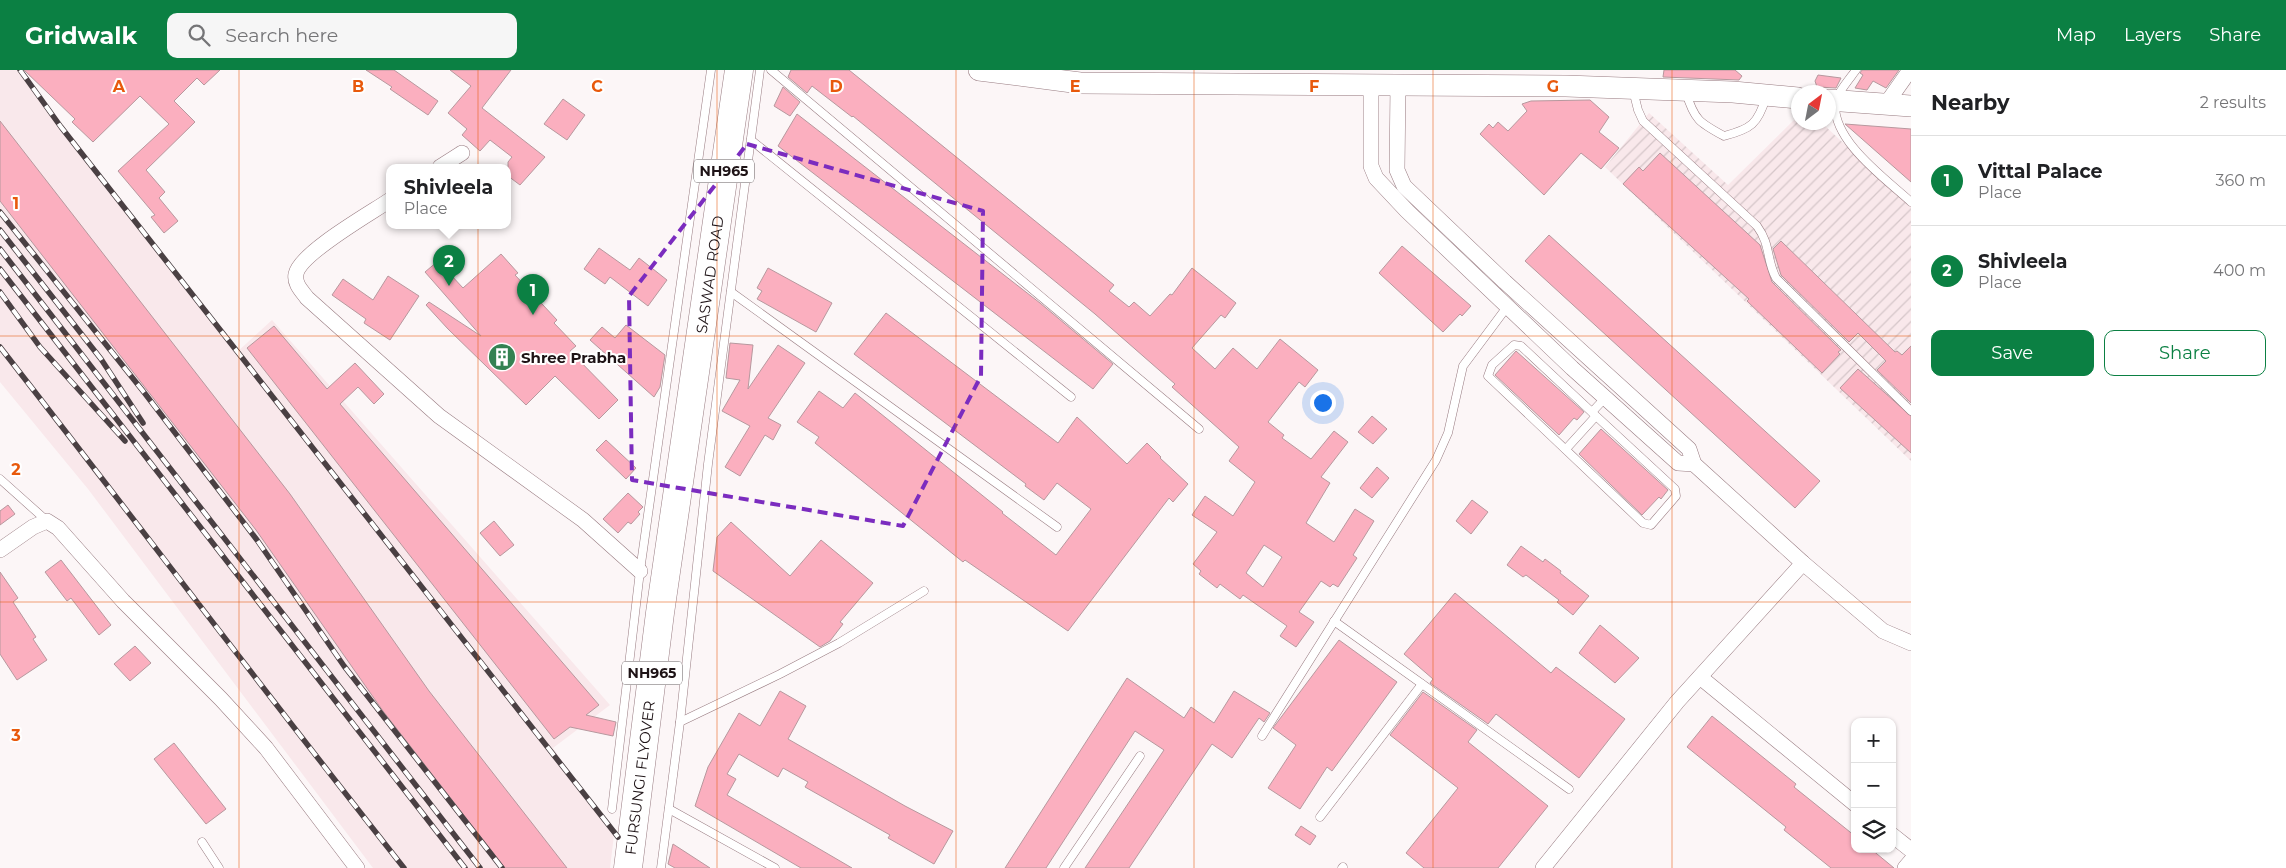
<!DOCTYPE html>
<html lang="en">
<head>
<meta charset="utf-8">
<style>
  body { margin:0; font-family:Montserrat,sans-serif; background:#f6f6f6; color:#202124 }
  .controls { position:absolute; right:15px; bottom:15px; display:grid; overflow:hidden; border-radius:10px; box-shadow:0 1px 4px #0004 }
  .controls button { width:45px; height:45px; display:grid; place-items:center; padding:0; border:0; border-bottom:1px solid #e0e0e0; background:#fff; color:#202124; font:25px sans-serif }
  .compass { position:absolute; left:1791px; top:15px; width:45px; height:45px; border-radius:50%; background:#fff; box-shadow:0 1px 4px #0004; rotate:32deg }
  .you { position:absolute; left:1322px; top:332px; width:18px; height:18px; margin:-12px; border:4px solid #fff; border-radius:50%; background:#1a73e8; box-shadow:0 0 0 8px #1a73e833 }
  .badge { display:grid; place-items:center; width:32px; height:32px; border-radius:50%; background:#0b8043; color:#fff; font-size:16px; font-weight:700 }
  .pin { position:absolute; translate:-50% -41px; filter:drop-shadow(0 1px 2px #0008) }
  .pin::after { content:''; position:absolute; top:26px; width:18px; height:15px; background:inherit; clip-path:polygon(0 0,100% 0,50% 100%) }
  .popup { position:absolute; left:386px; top:94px; width:125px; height:65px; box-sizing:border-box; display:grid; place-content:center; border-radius:10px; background:#fff; filter:drop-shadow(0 1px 4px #0005); font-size:16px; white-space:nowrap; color:#757577 }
  .popup b { font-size:19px; color:#202124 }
  .popup::after { content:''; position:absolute; left:50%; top:100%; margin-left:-10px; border:10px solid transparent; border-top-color:#fff }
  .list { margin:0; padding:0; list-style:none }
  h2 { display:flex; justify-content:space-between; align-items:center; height:65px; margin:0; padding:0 20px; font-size:21px }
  h2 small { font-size:16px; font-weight:400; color:#757577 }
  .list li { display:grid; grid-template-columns:32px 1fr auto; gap:15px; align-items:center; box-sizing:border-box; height:90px; padding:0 20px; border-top:1px solid #e0e0e0 }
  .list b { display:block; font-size:19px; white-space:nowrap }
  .list p { margin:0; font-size:16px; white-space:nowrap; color:#757577 }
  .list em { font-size:16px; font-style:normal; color:#757577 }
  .actions { display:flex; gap:10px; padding:15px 20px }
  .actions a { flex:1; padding:11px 0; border:1px solid #0b8043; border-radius:10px; text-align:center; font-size:18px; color:#0b8043 }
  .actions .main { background:#0b8043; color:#fff }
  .icon { flex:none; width:28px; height:28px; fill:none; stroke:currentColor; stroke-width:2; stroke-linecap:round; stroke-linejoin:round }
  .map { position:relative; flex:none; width:1911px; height:798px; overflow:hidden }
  header { display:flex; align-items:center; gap:30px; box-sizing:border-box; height:70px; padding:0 25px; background:#0b8043; color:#fff }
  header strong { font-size:24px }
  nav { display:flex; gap:28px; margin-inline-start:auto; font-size:18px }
  .search { width:350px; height:45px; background:#f6f6f6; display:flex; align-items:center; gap:12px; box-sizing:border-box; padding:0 18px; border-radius:10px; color:#757577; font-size:19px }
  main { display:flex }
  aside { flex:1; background:#fff }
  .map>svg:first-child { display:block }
  .built { fill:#f9e8eb }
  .industrial { fill:url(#industrial-furrows) }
  .building { fill:#fbafbf; stroke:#b7989e; fill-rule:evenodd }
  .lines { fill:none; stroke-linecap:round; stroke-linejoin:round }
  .lane-casing { stroke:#987b81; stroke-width:9 }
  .street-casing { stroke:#987b81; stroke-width:16 }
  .secondary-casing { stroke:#987b81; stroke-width:22 }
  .highway-casing { stroke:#987b81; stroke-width:29 }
  .lane { stroke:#fff; stroke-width:8 }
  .street { stroke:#fff; stroke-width:15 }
  .secondary { stroke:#fff; stroke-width:21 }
  .highway { stroke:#fff; stroke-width:28 }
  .rail-casing { stroke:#4a4043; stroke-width:5.5 }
  .rail { stroke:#fff; stroke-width:4; stroke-dasharray:11; stroke-linecap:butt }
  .marked { fill:none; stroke:#7b2cbf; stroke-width:4; stroke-dasharray:10 6; stroke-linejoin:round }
  .grid { fill:none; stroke:#e8590c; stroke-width:1; stroke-opacity:0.55 }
  .labels { text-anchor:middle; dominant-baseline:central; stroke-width:4; stroke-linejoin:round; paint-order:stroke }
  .shield { fill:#fff; stroke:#625a5c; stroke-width:1 }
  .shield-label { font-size:14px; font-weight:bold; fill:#1e1316 }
  .street-label { font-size:15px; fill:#1e1316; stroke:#fff }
  .poi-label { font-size:15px; font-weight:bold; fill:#1e1316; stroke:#fff; text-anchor:start }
  .grid-label { font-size:16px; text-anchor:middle; font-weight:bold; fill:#e8590c; stroke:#fff; stroke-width:4; stroke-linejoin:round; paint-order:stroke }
</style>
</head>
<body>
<header>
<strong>Gridwalk</strong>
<div class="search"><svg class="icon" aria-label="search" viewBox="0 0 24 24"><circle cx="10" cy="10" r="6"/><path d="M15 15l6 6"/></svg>Search here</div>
<nav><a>Map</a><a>Layers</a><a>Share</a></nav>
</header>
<main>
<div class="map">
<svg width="1911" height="798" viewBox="0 0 1911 798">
  <defs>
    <pattern id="industrial-furrows" width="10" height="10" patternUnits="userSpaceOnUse" patternTransform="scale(1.25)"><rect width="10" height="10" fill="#f9e8eb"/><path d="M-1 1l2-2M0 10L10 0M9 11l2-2" fill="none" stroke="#d5c6c9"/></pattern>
  </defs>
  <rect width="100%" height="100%" fill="#fcf6f7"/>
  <polygon class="built" points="0,0 21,0 237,282 272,250 610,635 553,678 614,765 610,798 373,798 88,419 0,312"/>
  <polygon class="industrial" points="1649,43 1728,115 1794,50 1798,52 1824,55 1911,136 1911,391 1605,97"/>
  <g class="building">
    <polygon points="24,0 220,0 204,15 197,8 174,31 195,52 146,100 165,122 159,128 178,151 164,163 151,147 155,145 118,101 169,54 140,26 93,72 72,52 75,49"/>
    <polygon points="366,0 394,0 438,31 428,45 390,19 392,17"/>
    <polygon points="450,0 511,0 482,38 545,87 520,115 508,106 508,92 512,87 490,70 480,81 462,65 467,59 448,43 471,16"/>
    <path d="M791 0H849L1114 215 1109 221 1129 237 1134 232 1150 246 1170 224 1172 225 1192 198 1236 233 1225 248 1221 245 1192 278 1215 299 1233 278 1257 299 1280 269 1318 300 1305 317 1299 312 1268 352 1284 365 1282 368 1311 389 1334 361 1348 372 1321 407 1330 413 1306 453 1334 472 1355 439 1374 451 1353 485 1357 488 1338 517 1333 514 1330 517 1321 511 1299 542 1314 552 1296 577 1280 566 1287 556 1243 525 1240 529 1220 514 1217 518 1199 504 1201 501 1193 494 1217 462 1192 445 1205 426 1233 446 1255 412 1229 391 1239 377 1172 317 1175 314 1095 244 853 46 852 47 812 16 807 23 788 7ZM1264 475 1282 487 1263 517 1246 503Z"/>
    <polygon points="1664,0 1735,0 1742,6 1739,10 1663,7"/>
    <polygon points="1862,0 1899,0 1886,18 1873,11 1867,20 1855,18 1863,5 1860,3"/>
    <polygon points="1818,5 1841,8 1836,18 1817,17 1815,11"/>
    <polygon points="783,17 800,32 790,46 774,36"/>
    <polygon points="563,29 585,45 567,70 544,54"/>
    <polygon points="1590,30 1609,47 1599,62 1619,78 1601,99 1581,83 1544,125 1480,64 1489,54 1493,58 1498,52 1508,61 1527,41 1522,34 1531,31"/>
    <polygon points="797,44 1040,233 1113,294 1093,319 778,76"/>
    <polygon points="0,51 290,424 429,621 567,798 505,798 383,641 256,460 0,131"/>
    <polygon points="1845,54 1911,59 1911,112"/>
    <polygon points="1660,83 1760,175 1772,212 1841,280 1838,282 1840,284 1822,303 1747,231 1749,229 1623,114 1639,97 1643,101"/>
    <polygon points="1549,165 1820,411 1795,438 1525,191"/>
    <polygon points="1781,171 1895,282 1897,281 1902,285 1911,276 1911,333 1877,300 1886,291 1858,263 1849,272 1781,205 1773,179"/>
    <polygon points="1402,176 1471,236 1462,246 1460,244 1443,262 1379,203"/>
    <polygon points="599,178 630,200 639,188 667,210 648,236 610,207 605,214 584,199"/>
    <polygon points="501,184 518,203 515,205 557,250 554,253 576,276 570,281 618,330 599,349 555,306 526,335 448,259 426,235 429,232 481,266 425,202 438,191 463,218"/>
    <polygon points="768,198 832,233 816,262 757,229 762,221 757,218"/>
    <polygon points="388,206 419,226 390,270 364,253 366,249 332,225 343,209 373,230"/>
    <polygon points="886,243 1058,373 1077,347 1127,394 1147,373 1161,387 1160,388 1188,414 1173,432 1169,428 1068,561 965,490 963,492 815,373 819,367 797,352 819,321 843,338 855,323 1003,442 1002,443 1056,485 1091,439 1057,413 1044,430 1025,416 1026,414 854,284"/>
    <polygon points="626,255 665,285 660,317 654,327 590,270 602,257 615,268"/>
    <polygon points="274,256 327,319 355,293 384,324 374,334 358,317 340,334 599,635 586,645 616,652 613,666 570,657 554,669 247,278"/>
    <polygon points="730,273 753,275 748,319 778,275 805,293 768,348 781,355 773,370 765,365 740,406 725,397 750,356 722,341 740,310 726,308"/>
    <polygon points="1516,281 1584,342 1577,350 1574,348 1559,365 1495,305"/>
    <polygon points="1858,299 1911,346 1911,383 1840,318"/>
    <polygon points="1372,346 1387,359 1373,374 1358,362"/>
    <polygon points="1601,359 1668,420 1661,429 1659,427 1642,445 1579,384"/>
    <polygon points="606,370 636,398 626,409 596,380"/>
    <polygon points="1377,397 1389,408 1372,428 1360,418"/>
    <polygon points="628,423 643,437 638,442 640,444 631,454 628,452 618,463 603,449"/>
    <polygon points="1472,430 1488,442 1471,464 1456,451"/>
    <polygon points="8,435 15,444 0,455 0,441"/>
    <polygon points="494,451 514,475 500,486 480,463"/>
    <polygon points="731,452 790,506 821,470 873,513 840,552 843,554 830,571 820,577 713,501 717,467"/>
    <polygon points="1521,476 1543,492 1545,489 1561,501 1560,503 1589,526 1573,545 1557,532 1559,530 1526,505 1523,507 1507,495"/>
    <polygon points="61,490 111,555 99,565 71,528 67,531 45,502"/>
    <polygon points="0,502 18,528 13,532 36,567 33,569 47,590 17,610 0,584"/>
    <polygon points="1455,523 1551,603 1556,597 1625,649 1579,708 1496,644 1488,654 1484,651 1430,613 1433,609 1404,584"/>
    <polygon points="1600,555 1639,588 1615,613 1579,583"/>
    <polygon points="1339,570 1397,612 1332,701 1327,697 1300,739 1268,718 1296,675 1273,658"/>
    <polygon points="135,576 151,593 130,611 114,594"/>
    <polygon points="1127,608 1184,648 1191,637 1214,653 1234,621 1270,643 1264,652 1259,648 1232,688 1212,674 1129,798 1085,798 1164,680 1135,661 1046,798 1005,798"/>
    <polygon points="780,621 806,636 788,669 905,736 953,761 934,794 888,768 890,765 805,717 808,712 783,698 778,707 739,684 727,704 736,709 727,725 852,798 801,798 695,736 708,697 739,643 760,656"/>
    <polygon points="1423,622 1477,660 1468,672 1548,736 1498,798 1424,798 1406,783 1458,718 1390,665"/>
    <polygon points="1712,646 1796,714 1794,717 1855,766 1855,779 1871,779 1894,798 1831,798 1784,760 1786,757 1687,677"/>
    <polygon points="174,673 226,739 206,754 154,689"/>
    <polygon points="1301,756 1316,766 1310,775 1295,765"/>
    <polygon points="673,774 710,798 675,798 668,794"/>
  </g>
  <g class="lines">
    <defs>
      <g id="lane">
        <polyline points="771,0 1199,359"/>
        <path d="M1856 0C1851 7 1836 25 1835 32 1832 71 1885 108 1911 132"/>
        <path d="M1633 20 1638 40 1643 51 1757 156C1771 175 1766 189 1776 208L1911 341"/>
        <path d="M1686 22C1694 50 1700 53 1724 66 1751 59 1758 54 1766 27"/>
        <polyline points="751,70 1071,327"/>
        <polyline points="731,222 1057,457"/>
        <polyline points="1592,342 1605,328"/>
        <polyline points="1566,379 1596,346 1675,419 1676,426 1651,455 1643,453 1488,306 1492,295 1514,275 1521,276 1596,346"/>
        <polyline points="0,409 47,451"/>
        <polyline points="1334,551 1569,719"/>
        <polyline points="680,652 708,394 760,0"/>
        <polyline points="1262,666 1436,390 1448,363 1463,296 1507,237"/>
        <polyline points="612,739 640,501 711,0"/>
        <polyline points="669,739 775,798"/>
        <polyline points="1320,747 1422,614"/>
        <polyline points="202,772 219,798"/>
        <polyline points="661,798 680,652 780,604 839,573 924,521"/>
        <polyline points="1064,798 1140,686"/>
        <polyline points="1342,798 1343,797"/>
      </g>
      <g id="street">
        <polyline points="1371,15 1371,96 1376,108 1407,141 1572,298 1678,393 1694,394"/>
        <polyline points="1398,15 1397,100 1404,116 1505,212 1689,379 1694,394 1803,493 1677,632 1543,798"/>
        <polyline points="1886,34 1910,0"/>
        <polyline points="440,97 462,83"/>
        <path d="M390 130C371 143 300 183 296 204 294 214 302 221 307 228L439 346 583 450 640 501"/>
        <polyline points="0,480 33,457 47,451 58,458 123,531 221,629 266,678 357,798"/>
        <polyline points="1803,493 1883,561 1911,573"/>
        <polyline points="1700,607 1855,734"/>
        <polyline points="1892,765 1911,780"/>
        <polyline points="1905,798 1911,791"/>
      </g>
      <g id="secondary">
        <polyline points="979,0 1080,13 1566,16 1733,22 1798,28"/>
        <polyline points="1828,30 1911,36"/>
      </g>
      <g id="highway">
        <path id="s1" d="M628 798 660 543 739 0"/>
      </g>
    </defs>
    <use href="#lane" class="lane-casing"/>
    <use href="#street" class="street-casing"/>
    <use href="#secondary" class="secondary-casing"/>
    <use href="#highway" class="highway-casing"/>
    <use href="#lane" class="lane"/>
    <use href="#street" class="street"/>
    <use href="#secondary" class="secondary"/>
    <use href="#highway" class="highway"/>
    <defs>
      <g id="rail">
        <polyline points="20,0 61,57 618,767"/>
        <polyline points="0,142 143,321 257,470 344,596 502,798"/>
        <polyline points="0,160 101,289 143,353"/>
        <polyline points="0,179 480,798"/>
        <polyline points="0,199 465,798"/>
        <polyline points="0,222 40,277 125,371"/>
        <path d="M0 277C135 450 268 626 404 798"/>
      </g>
    </defs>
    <use href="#rail" class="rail-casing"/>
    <use href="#rail" class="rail"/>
  </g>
  <path class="marked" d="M747 74 983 141 981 306 903 456 632 410 629 226Z"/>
  <path class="grid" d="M239 0V798M478 0V798M717 0V798M956 0V798M1194 0V798M1433 0V798M1672 0V798M0 266H1911M0 532H1911"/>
  <defs>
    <symbol id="building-disc" viewBox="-11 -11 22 22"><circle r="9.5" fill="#348252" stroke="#fff"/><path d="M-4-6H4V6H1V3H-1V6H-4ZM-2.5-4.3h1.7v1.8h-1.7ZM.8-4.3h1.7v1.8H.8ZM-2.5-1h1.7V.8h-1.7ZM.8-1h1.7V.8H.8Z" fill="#fff"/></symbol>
  </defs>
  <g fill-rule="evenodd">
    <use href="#building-disc" x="486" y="271" width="32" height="32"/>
  </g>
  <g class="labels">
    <g class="shield">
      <rect x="694" y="89.5" width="60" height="23" rx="4"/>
      <rect x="622" y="591.5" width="60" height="23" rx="4"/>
    </g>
    <g class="shield-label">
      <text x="724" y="101">NH965</text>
      <text x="652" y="603">NH965</text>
    </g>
    <g class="street-label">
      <text stroke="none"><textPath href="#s1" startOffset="599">SASWAD ROAD</textPath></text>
      <text stroke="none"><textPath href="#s1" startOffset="91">FURSUNGI FLYOVER</textPath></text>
    </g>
    <g class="poi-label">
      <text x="521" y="287">Shree Prabha</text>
    </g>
  </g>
  <g class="grid-label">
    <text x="119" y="22">A</text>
    <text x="358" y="22">B</text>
    <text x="597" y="22">C</text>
    <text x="836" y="22">D</text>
    <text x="1075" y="22">E</text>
    <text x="1314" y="22">F</text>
    <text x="1553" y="22">G</text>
    <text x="16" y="139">1</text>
    <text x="16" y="405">2</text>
    <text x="16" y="671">3</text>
  </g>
</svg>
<div class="controls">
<button>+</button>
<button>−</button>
<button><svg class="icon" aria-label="layers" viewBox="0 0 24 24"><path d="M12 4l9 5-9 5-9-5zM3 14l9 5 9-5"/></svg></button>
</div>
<svg class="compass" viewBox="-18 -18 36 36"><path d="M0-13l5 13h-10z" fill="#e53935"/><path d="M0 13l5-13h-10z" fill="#757577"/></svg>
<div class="you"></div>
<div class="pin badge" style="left:533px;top:245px">1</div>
<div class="pin badge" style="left:449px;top:216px">2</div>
<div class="popup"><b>Shivleela</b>Place</div>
</div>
<aside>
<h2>Nearby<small>2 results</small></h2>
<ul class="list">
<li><span class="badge">1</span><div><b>Vittal Palace</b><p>Place</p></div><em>360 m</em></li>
<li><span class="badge">2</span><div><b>Shivleela</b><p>Place</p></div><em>400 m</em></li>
</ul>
<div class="actions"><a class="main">Save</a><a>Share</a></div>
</aside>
</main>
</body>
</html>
